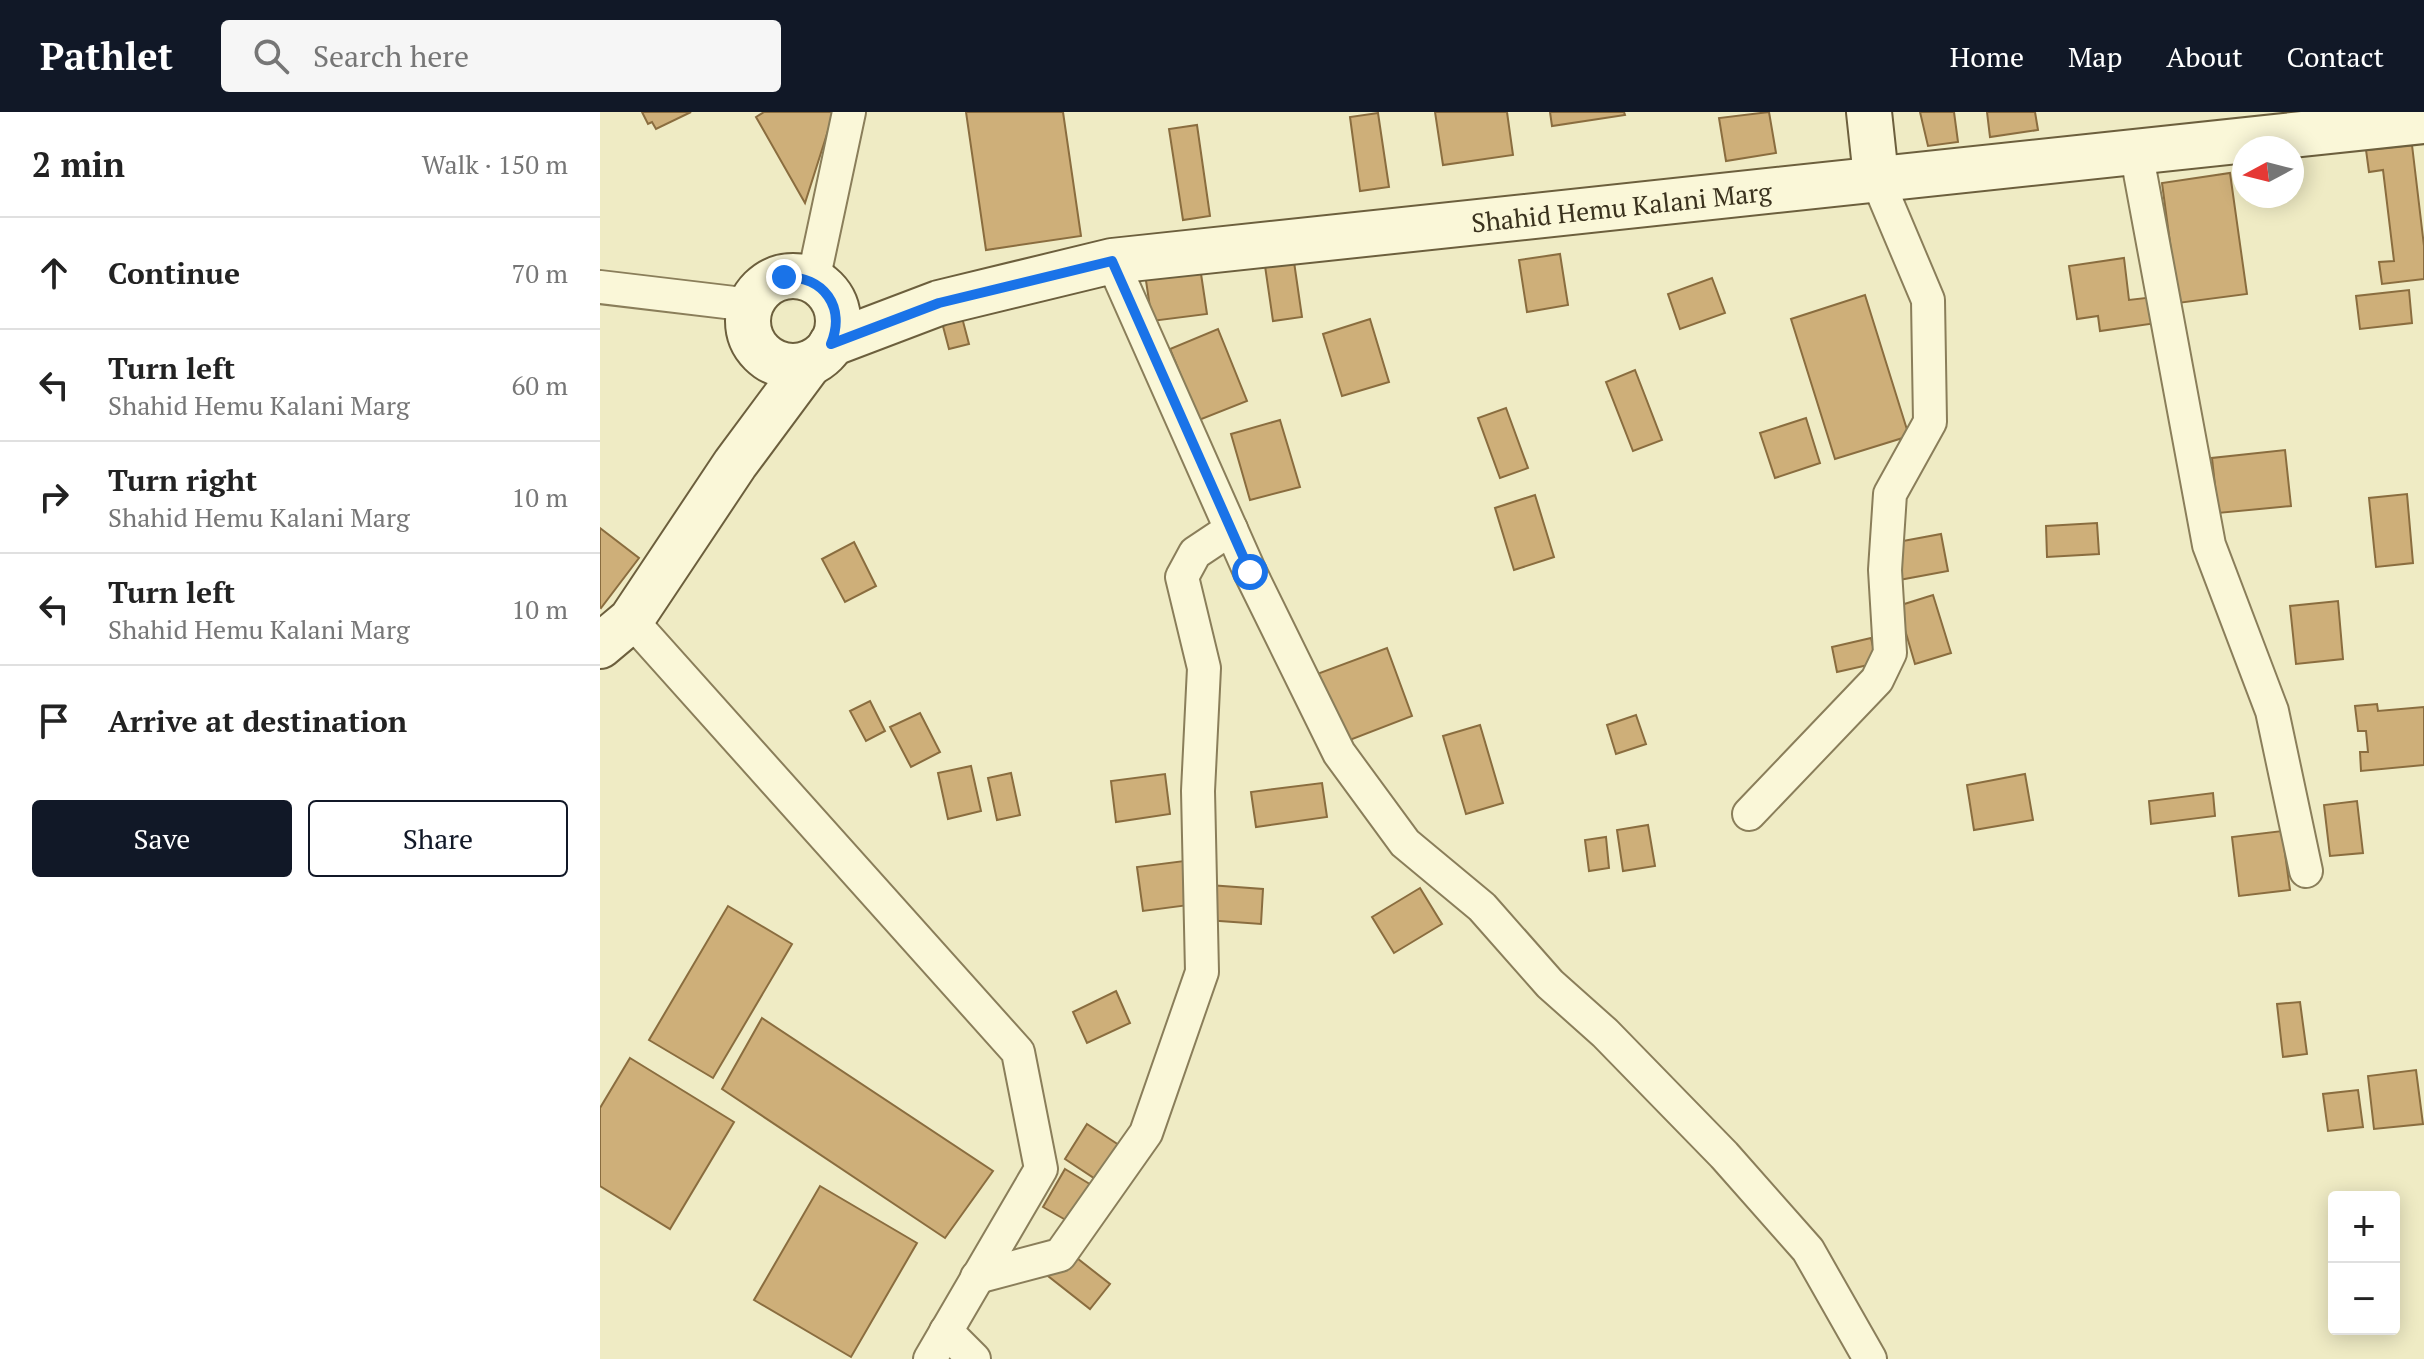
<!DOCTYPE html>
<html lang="en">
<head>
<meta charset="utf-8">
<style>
  body { margin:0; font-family:"PT Serif",serif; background:#f6f6f6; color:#222 }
  .controls { position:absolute; right:24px; bottom:24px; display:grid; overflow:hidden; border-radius:8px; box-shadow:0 4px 20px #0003 }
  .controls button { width:72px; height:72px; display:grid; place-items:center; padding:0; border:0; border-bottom:2px solid #e0e0e0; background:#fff; color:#222; font:40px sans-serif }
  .compass { position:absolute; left:1632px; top:24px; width:72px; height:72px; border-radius:50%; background:#fff; box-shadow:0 4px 20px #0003; rotate:263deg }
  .stop { position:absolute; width:24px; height:24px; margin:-18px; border:6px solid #1a73e8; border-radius:50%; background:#fff }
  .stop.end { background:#1a73e8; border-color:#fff; box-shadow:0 2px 8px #0008 }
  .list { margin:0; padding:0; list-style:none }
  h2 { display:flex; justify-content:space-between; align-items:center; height:104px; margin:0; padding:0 32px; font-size:34px }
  h2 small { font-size:26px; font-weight:400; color:#767676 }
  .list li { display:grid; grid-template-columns:52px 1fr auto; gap:24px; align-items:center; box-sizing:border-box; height:112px; padding:0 32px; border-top:2px solid #e0e0e0 }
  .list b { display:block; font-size:30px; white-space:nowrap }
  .list p { margin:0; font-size:26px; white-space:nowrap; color:#767676 }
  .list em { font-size:26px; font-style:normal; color:#767676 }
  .actions { display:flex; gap:16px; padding:24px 32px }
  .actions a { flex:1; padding:18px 0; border:2px solid #111827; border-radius:8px; text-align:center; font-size:28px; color:#111827 }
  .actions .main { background:#111827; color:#fff }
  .icon { flex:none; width:44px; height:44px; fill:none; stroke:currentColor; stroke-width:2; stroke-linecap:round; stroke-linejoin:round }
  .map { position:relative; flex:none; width:1824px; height:1247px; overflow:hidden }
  header { display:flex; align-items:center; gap:48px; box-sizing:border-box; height:112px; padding:0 40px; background:#111827; color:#fff }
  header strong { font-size:38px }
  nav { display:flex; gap:44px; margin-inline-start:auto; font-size:28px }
  .search { width:560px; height:72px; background:#f6f6f6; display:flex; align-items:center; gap:20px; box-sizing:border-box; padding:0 28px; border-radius:8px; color:#767676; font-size:30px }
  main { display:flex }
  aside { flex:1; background:#fff }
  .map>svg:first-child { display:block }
  .building { fill:#ceaf79; stroke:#8a6d3f; stroke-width:2 }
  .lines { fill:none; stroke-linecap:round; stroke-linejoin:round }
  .street-casing { stroke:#8a7e5a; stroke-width:36 }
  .secondary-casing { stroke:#6c5f3d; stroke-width:48 }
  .street { stroke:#faf7d8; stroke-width:32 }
  .secondary { stroke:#faf7d8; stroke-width:44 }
  .route { stroke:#1a73e8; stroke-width:10 }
  .labels { text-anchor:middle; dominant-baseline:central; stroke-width:6; stroke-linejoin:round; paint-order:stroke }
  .street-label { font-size:26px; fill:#3a321e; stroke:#f6f4d4 }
</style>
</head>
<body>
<header>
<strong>Pathlet</strong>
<div class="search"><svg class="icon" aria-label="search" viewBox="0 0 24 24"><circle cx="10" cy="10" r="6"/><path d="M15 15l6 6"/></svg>Search here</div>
<nav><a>Home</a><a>Map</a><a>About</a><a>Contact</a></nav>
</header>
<main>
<aside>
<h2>2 min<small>Walk · 150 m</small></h2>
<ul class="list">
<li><svg class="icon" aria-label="ahead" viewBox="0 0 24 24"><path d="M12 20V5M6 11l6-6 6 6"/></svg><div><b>Continue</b></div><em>70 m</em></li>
<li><svg class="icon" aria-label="left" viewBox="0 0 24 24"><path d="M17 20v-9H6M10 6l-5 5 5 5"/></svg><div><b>Turn left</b><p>Shahid Hemu Kalani Marg</p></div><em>60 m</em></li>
<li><svg class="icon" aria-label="right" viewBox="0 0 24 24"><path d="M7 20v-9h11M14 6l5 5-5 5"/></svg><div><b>Turn right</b><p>Shahid Hemu Kalani Marg</p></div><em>10 m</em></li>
<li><svg class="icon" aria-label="left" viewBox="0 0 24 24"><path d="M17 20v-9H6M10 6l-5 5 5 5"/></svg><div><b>Turn left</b><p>Shahid Hemu Kalani Marg</p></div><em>10 m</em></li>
<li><svg class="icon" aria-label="arrive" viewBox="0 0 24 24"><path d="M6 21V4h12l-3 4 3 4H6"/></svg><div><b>Arrive at destination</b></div></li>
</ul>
<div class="actions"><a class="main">Save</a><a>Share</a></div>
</aside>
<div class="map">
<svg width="1824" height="1247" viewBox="0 0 1824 1247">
  <rect width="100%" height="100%" fill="#efebc4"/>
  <g class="building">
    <polygon points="42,0 91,0 56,17 52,10 48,12"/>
    <polygon points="164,0 234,0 205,91 156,5"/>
    <polygon points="366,0 463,0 481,124 386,138"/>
    <polygon points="835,0 907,0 913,43 843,53"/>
    <polygon points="950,0 1024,0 1025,3 952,14"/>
    <polygon points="1169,0 1176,41 1126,49 1119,6"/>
    <polygon points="1320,0 1354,0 1358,30 1328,34"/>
    <polygon points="1387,0 1435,0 1438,18 1390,25"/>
    <polygon points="778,1 789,75 760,79 750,5"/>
    <polygon points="597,13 610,104 583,108 569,17"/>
    <polygon points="1812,33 1824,134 1824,167 1782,172 1779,150 1794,149 1783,58 1769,60 1766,38"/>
    <polygon points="1630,61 1647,182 1578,191 1562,71"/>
    <polygon points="960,142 968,193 927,200 919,148"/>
    <polygon points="693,143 702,205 673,209 664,147"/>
    <polygon points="1524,146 1529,188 1554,185 1557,211 1500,219 1498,204 1477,207 1469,154"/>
    <polygon points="600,155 607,202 552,209 545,162"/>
    <polygon points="1112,166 1125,201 1080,217 1068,182"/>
    <polygon points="1809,178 1812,211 1760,217 1756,184"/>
    <polygon points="1265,183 1309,324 1235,347 1191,207"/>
    <polygon points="360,198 369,232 349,237 340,203"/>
    <polygon points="770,207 789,270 742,284 723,222"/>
    <polygon points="618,217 647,289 599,308 570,237"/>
    <polygon points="1035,258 1062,328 1033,339 1006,270"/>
    <polygon points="906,296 928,356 900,366 878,306"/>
    <polygon points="1206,306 1220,351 1175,366 1160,321"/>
    <polygon points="680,308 700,375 650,388 631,322"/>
    <polygon points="1685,338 1691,394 1618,401 1612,346"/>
    <polygon points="1807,382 1813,451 1776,455 1769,386"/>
    <polygon points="935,383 954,445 914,458 895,396"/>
    <polygon points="1497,411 1499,442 1447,445 1446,414"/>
    <polygon points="0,416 39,446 1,496 0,495"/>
    <polygon points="1341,422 1348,459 1299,468 1292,431"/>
    <polygon points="254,430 276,474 245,490 222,447"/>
    <polygon points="1333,483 1351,541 1315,552 1298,494"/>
    <polygon points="1738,489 1743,547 1696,552 1690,494"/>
    <polygon points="1271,526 1277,551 1237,560 1232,535"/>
    <polygon points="787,536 812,604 742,631 717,562"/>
    <polygon points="270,589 285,619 266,629 250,599"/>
    <polygon points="1777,592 1778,599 1824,595 1824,653 1761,659 1760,640 1768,640 1766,619 1758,619 1755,594"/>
    <polygon points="320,601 340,640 311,655 290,615"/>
    <polygon points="1036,603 1046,632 1016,642 1007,613"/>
    <polygon points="880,613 903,691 866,702 843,624"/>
    <polygon points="371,654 381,699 348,707 338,661"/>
    <polygon points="411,661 420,703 397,708 388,666"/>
    <polygon points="565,662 570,702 516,710 511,669"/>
    <polygon points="1425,662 1433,708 1374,718 1367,673"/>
    <polygon points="722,671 727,705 656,715 651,680"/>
    <polygon points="1613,681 1615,704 1551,712 1549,689"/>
    <polygon points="1757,689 1763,741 1730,744 1724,693"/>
    <polygon points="1048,713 1055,754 1023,759 1017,718"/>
    <polygon points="1682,719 1690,778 1639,784 1632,725"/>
    <polygon points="1006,725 1009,756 989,759 985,728"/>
    <polygon points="584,749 589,793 543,799 537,755"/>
    <polygon points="609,773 663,777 661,812 606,808"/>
    <polygon points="820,776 842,812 794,841 772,805"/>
    <polygon points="128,794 192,832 113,966 49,928"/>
    <polygon points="516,879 530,911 487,931 473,900"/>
    <polygon points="1700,890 1707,942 1683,945 1677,892"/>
    <polygon points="162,906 393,1059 345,1126 122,977"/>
    <polygon points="30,946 134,1010 70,1117 0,1074 0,996"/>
    <polygon points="1816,958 1823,1012 1774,1017 1768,964"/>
    <polygon points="1758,978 1763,1015 1728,1019 1723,982"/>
    <polygon points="487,1012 525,1037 503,1072 465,1047"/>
    <polygon points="465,1057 493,1074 471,1111 443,1095"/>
    <polygon points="220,1074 317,1131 251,1245 154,1188"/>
    <polygon points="468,1139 510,1172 490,1197 448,1164"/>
  </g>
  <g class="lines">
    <defs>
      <g id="street">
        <polyline points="1536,39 1609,433 1672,599 1706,759"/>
        <polyline points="512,149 650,460 739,641 805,731 882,795 950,872 1005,921 1124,1043 1208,1138 1270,1247"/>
        <polyline points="213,169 249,0"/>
        <polyline points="0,175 151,193"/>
        <polyline points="31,508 418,940 441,1057 330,1247"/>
        <polyline points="1149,702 1277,568 1290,541 1285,458 1290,382 1330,310 1328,188 1276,65"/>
        <polyline points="377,1165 460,1143 546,1021 602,860 598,679 604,556 582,465 595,441 631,417"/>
        <polyline points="346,1219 374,1247"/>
      </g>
      <g id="secondary">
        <polyline points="1269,0 1276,65"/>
        <circle cx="193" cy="209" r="45"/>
        <path id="s1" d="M231 232 339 191 512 149 1824 9"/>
        <polyline points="0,534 31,508 135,352 210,251"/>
      </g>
    </defs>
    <use href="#street" class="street-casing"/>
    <use href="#secondary" class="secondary-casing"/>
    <use href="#street" class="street"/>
    <use href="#secondary" class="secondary"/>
  </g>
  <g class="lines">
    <path class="route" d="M184 165C224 164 246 195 231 232L339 191 512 149 650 460"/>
  </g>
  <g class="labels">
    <g class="street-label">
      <text stroke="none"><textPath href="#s1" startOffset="806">Shahid Hemu Kalani Marg</textPath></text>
    </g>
  </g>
</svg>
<div class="controls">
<button>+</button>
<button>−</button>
</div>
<svg class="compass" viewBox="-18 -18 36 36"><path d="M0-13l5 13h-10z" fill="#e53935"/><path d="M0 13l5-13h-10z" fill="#767676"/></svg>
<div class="stop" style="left:650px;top:460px"></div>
<div class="stop end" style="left:184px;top:165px"></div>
</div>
</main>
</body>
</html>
